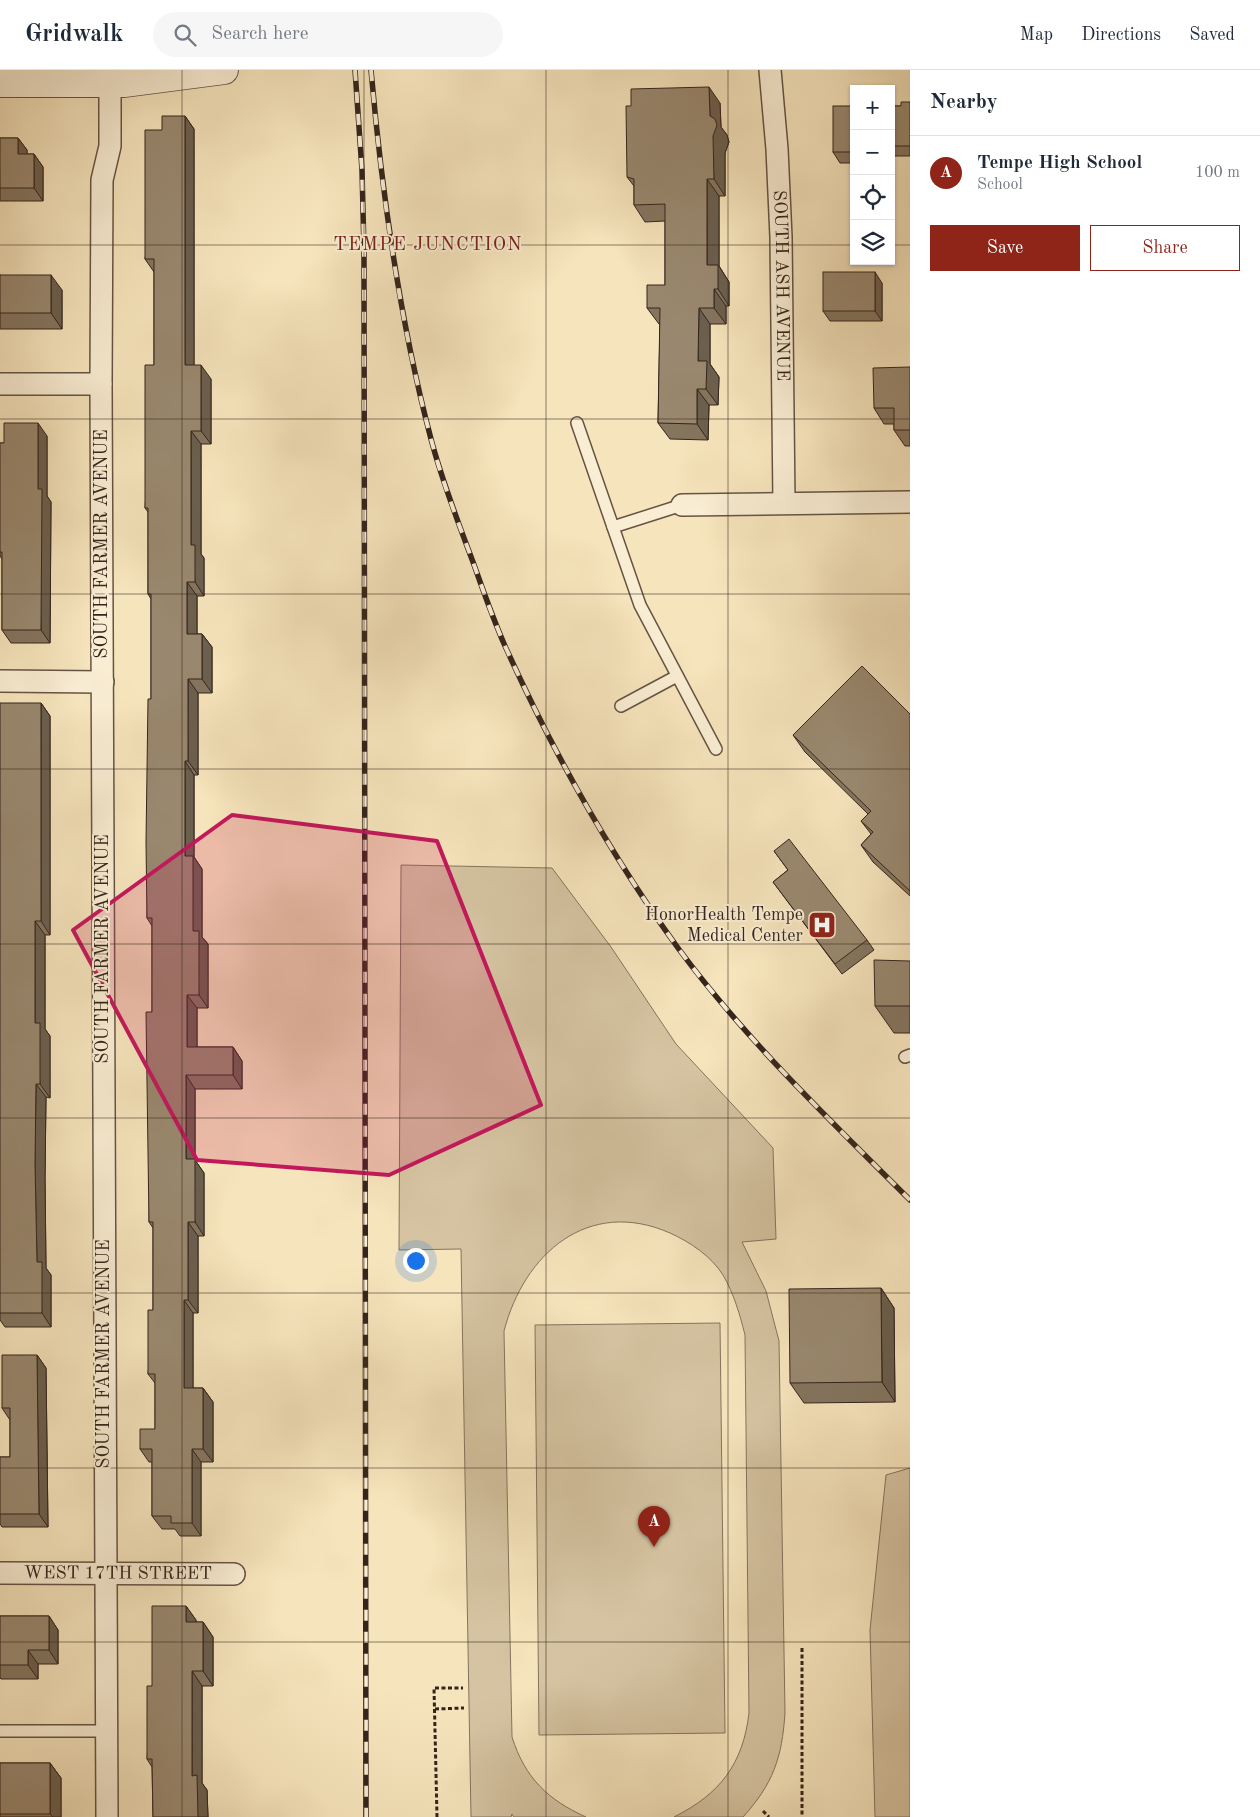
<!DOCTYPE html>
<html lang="en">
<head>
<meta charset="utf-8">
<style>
  body { margin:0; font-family:"Old Standard TT",serif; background:#f6f6f7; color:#1f2937 }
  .controls { position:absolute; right:15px; top:15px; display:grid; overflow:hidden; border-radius:0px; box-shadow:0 1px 4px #0004 }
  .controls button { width:45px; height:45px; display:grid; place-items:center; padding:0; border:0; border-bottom:1px solid #e0e1e3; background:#fff; color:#1f2937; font:25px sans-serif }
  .you { position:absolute; left:415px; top:1190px; width:18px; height:18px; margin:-12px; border:4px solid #fff; border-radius:50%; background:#1a73e8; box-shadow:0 0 0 8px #1a73e833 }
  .badge { display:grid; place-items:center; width:32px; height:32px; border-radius:50%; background:#8f2418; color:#fff; font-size:16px; font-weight:700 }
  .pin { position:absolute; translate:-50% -41px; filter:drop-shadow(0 1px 2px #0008) }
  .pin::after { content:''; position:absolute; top:26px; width:18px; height:15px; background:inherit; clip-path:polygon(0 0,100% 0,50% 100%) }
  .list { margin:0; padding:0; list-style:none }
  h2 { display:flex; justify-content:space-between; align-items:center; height:65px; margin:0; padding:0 20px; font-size:21px }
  h2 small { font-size:16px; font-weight:400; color:#747a83 }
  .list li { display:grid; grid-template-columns:32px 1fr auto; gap:15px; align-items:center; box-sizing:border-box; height:75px; padding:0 20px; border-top:1px solid #e0e1e3 }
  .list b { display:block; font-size:19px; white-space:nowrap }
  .list p { margin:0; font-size:16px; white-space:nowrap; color:#747a83 }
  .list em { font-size:16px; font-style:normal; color:#747a83 }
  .actions { display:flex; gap:10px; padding:15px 20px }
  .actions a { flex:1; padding:11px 0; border:1px solid #8f2418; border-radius:0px; text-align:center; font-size:18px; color:#8f2418 }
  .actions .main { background:#8f2418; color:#fff }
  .icon { flex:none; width:28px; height:28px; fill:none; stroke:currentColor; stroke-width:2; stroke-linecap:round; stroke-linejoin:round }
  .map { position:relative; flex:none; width:910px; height:1747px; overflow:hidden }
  header { display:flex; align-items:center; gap:30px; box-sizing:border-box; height:70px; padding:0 25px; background:#fff; border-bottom:1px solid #e0e1e3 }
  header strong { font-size:24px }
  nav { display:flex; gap:28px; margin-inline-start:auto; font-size:18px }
  .search { width:350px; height:45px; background:#f6f6f7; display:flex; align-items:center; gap:12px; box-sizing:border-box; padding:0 18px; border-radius:28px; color:#747a83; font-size:19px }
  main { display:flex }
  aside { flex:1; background:#fff }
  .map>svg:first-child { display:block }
  .green { fill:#d5c3a1; stroke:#85745e }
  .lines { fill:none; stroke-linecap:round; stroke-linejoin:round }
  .service-casing { stroke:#655444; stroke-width:14 }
  .minor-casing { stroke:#655444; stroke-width:24 }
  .tertiary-casing { stroke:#655444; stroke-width:30 }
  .path { stroke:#35241c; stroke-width:3; stroke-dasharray:4 2.5; stroke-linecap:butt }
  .service { stroke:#f9edd3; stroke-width:11 }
  .minor { stroke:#f9edd3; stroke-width:21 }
  .tertiary { stroke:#f9edd3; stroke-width:28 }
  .rail-casing { stroke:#35241c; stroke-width:5.5 }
  .rail { stroke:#f9edd3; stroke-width:4; stroke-dasharray:11; stroke-linecap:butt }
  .wall { fill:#84755f; stroke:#35241c }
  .shaded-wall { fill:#6b5f4e; stroke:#35241c }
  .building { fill:#99886f; stroke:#35241c }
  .marked { fill:#c2185b; fill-opacity:0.2; stroke:#c2185b; stroke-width:4; stroke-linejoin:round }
  .grid { fill:none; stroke:#35241c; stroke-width:1; stroke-opacity:0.55 }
  .labels { text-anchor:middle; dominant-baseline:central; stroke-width:4; stroke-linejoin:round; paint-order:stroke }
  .street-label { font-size:18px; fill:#35241c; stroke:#f9edd3 }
  .poi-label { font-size:18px; fill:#35241c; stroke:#f9edd3; text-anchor:end }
  .neighbourhood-label { font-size:19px; letter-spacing:1px; fill:#7a1f14; stroke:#f9edd3 }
</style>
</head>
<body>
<header>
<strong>Gridwalk</strong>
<div class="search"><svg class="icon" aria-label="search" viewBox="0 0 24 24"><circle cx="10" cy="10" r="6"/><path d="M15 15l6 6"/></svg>Search here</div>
<nav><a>Map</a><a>Directions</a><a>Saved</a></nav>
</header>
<main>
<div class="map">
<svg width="910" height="1747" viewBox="0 0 910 1747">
  <rect width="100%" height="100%" fill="#f6e4bc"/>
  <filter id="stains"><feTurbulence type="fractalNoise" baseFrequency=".004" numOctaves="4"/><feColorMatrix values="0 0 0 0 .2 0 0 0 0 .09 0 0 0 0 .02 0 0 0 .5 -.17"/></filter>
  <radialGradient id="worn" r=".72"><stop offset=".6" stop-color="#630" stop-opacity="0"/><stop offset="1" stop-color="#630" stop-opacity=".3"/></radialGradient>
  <g class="green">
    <path d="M401 795 552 798 611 877 676 974 773 1078 776 1169 742 1172 766 1221 779 1271 785 1643C782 1688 773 1714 743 1747H674C720 1724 743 1694 749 1643L745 1265C740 1245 734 1224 723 1205 711 1186 690 1172 670 1163 588 1127 524 1184 504 1261L512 1667C525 1708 548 1730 586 1747H514L512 1744 511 1747H471L461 1179 399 1180Z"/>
    <polygon points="720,1253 725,1663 539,1665 535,1255"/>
    <polygon points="910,1398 910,1747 875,1747 870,1560 886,1405"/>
  </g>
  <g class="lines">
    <defs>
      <g id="service">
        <polyline points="577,353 613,457 682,435"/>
        <polyline points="613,457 640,535 716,679"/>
        <polyline points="621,636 677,606"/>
        <polyline points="905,987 910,985"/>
        <polyline points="0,1661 106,1661"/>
      </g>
      <g id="minor">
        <path id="s1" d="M770 0 777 79 781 167 784 433"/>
        <polyline points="0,314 101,314"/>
        <polyline points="682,435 910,432"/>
        <polyline points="0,611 103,612"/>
        <path id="s2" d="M0 1503 234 1504"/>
        <polyline points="107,1747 101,314 102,110 110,76 110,13"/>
      </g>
      <polyline id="tertiary" points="0,13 124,13 224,0"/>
    </defs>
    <use href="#service" class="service-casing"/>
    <use href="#minor" class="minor-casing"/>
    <use href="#tertiary" class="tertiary-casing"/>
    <g class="path">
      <polyline points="802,1578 802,1747"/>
      <polyline points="435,1639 464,1638"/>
      <polyline points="763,1741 769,1747"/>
      <polyline points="437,1747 434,1618 463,1618"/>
    </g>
    <use href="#service" class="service"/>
    <use href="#minor" class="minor"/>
    <use href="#tertiary" class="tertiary"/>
    <defs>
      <g id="rail">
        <polyline points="355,0 362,100 364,181 366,1747"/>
        <path d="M371 0C382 125 399 248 431 369 442 411 458 452 473 492 483 520 493 549 505 576 553 682 610 784 678 878 746 970 829 1049 910 1130"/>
      </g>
    </defs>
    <use href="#rail" class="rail-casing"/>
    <use href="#rail" class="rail"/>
  </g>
  <g class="wall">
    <polygon points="910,32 910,86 891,86 891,36 901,36"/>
    <polygon points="720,33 721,57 727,65 729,72 725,83 725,126 719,126 719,196 729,212 729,236 726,236 726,254 710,254 710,294 719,307 718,335 709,335 708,370 670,369 658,353 660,254 659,254 647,238 665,215 665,151 645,152 634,135 634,116 627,107"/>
    <polygon points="854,36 854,93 840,93 833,82"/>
    <polygon points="185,46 194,59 194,295 211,309 211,374 201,374 201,484 204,488 204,526 197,526 197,564 202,564 212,577 212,623 198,623 198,705 194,705 194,787 202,799 202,867 208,874 208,938 197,938 197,977 233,977 242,991 242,1019 195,1019 195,1090 204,1103 204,1166 198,1166 198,1243 193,1243 193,1318 203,1318 213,1332 213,1392 201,1392 201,1466 180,1466 175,1459 162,1459 152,1446 152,1392 149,1392 140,1379 155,1359 155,1313 148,1304 153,1240 153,1158 149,1152 152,942 152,856 147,848 151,629 151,529 148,524 148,442 145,438 154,295 154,202 145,189 162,60"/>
    <polygon points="0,68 18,68 27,80 27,84 34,84 43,97 43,131 0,131"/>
    <polygon points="0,205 62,220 62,259 0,259"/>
    <polygon points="882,213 882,251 830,251 823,241"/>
    <polygon points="910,297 910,376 905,376 894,360 894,354 884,354 874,338"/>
    <polygon points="47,366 47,426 51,432 50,573 11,573 2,560 2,489 0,486 0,373 4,373"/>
    <polygon points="41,633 50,646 50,865 45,865 45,959 50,966 50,1028 46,1027 45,1107 46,1198 51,1205 51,1257 5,1257 0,1250 0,944"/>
    <polygon points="910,644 910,826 873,792 861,775 871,764 861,751 868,744 805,682 793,665"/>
    <polygon points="774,781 867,870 874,880 842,904 773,812 788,800"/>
    <polygon points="910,891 910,963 894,963 875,936"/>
    <polygon points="881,1218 894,1238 895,1332 804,1333 790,1313"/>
    <polygon points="37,1285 46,1298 48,1457 2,1457 0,1454 0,1387 10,1387 10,1350 2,1338"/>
    <polygon points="186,1536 196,1550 196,1552 203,1552 213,1567 213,1616 202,1616 202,1713 207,1720 208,1747 153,1747 152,1697 147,1689 152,1616"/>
    <polygon points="0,1546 49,1546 58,1560 58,1594 38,1594 38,1609 1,1609 0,1608"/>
    <polygon points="0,1693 50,1693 61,1708 61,1747 0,1747"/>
  </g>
  <g class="shaded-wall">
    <polygon points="709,17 720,33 721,57 727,65 729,72 725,83 725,126 714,109 710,46"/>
    <polygon points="185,46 194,59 194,309 185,295"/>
    <polygon points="18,68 27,80 27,97 18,84"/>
    <polygon points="34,84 43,97 43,131 34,118"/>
    <polygon points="707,109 719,126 719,196 729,212 729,236 718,219 707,195"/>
    <polygon points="875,202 882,213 882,251 875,241"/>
    <polygon points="51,205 62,220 62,259 51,243"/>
    <polygon points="714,219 726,236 726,254 714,238"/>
    <polygon points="699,238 710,254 710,294 719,307 718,335 706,319 698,291"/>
    <polygon points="201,295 211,309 211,374 201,361"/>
    <polygon points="697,319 709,335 708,370 697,354"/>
    <polygon points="38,353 47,366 47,426 51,432 50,573 41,560 38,419"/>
    <polygon points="191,361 201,374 201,484 204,488 204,526 195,512 191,475"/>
    <polygon points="187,512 197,526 197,577 187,564"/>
    <polygon points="202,564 212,577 212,623 202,609"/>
    <polygon points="188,609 198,623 198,705 188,691"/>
    <polygon points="41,633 50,646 50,865 41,851"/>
    <polygon points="185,691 194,705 194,787 202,799 202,867 208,874 208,938 199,925 185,786"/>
    <polygon points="35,851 45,865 45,959 50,966 50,1028 40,1014 35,953"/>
    <polygon points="187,925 197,938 197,991 187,977"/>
    <polygon points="233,977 242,991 242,1019 233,1005"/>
    <polygon points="186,1005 195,1019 195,1090 204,1103 204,1166 195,1152 186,1089"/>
    <polygon points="36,1014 46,1027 45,1107 46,1198 51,1205 51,1257 42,1243 37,1192 35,1094"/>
    <polygon points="188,1152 198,1166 198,1243 188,1230"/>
    <polygon points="881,1218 894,1238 895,1332 882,1312"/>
    <polygon points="184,1230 193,1243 193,1332 184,1318"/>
    <polygon points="37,1285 46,1298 48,1457 39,1444"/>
    <polygon points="203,1318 213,1332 213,1392 203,1379"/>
    <polygon points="192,1379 201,1392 201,1466 192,1453"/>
    <polygon points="186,1536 196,1550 196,1567 186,1552"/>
    <polygon points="49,1546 58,1560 58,1594 49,1580"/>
    <polygon points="203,1552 213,1567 213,1616 203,1601"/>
    <polygon points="28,1580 38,1594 38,1609 28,1595"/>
    <polygon points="192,1601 202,1616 202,1713 207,1720 208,1747 198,1747 192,1706"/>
    <polygon points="50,1693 61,1708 61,1747 53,1747 50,1744"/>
  </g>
  <g class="building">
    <polygon points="709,17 710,46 715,49 717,55 713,66 714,109 707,109 707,195 718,195 718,219 714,219 714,238 699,238 698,291 707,291 706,319 697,319 697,354 658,353 660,238 647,238 647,215 665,215 665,134 634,135 634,109 627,107 626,36 631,36 631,19"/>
    <polygon points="901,32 910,32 910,76 891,76 891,36 901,36"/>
    <rect x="833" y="36" width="21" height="46"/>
    <polygon points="162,46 185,46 185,295 201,295 201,361 191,361 191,475 195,475 195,512 187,512 187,564 202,564 202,609 188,609 188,691 185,691 185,786 193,786 193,861 199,861 199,925 187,925 187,977 233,977 233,1005 186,1005 186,1089 195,1089 195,1152 188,1152 188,1230 184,1230 184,1318 203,1318 203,1379 192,1379 192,1453 171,1453 171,1446 152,1446 152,1379 140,1379 140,1359 155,1359 155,1304 148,1304 148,1240 153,1240 153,1152 149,1152 146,942 152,942 152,848 147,848 146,772 148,629 151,629 151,524 148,524 148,438 145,438 145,295 154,295 154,189 145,189 145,60 162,60"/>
    <polygon points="0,68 18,68 18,84 34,84 34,118 0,118"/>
    <rect x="823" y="202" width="52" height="39"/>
    <rect x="0" y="205" width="51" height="38"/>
    <polygon points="910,297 910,360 894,360 894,338 874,338 873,298"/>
    <polygon points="4,353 38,353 38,419 42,419 41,560 2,560 2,482 0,482 0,373 4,373"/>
    <polygon points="862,596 910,644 910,821 861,775 873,762 861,751 871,741 793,665"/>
    <polygon points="0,633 41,633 41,851 35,851 35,953 40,953 40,1014 36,1014 35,1094 37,1192 42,1192 42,1243 0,1243"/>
    <polygon points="789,769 867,870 835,894 773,812 788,800 774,781"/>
    <polygon points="874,890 910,891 910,936 875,936"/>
    <polygon points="881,1218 882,1312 790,1313 789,1219"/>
    <polygon points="2,1285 37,1285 39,1444 0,1444 0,1387 10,1387 10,1338 2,1338"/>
    <polygon points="152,1536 186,1536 186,1552 203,1552 203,1601 192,1601 192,1706 197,1705 198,1747 153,1747 152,1689 147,1689 147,1616 152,1616"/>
    <polygon points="0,1546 49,1546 49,1580 28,1580 28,1595 0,1595"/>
    <rect x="0" y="1693" width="50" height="51"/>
  </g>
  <path class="marked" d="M232 745 437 771 541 1035 389 1105 197 1090 73 860Z"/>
  <path class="grid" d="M182 0V1747M364 0V1747M546 0V1747M728 0V1747M0 175H854M891 175H910M0 349H910M0 524H910M0 699H910M0 874H910M0 1048H910M0 1223H910M0 1398H910M0 1572H910"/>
  <defs>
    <symbol id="hospital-square" viewBox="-11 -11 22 22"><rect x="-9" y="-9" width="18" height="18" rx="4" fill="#8f2418" stroke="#f9edd3"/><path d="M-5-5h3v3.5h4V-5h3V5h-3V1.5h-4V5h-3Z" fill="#fff"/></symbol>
  </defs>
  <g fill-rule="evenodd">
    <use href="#hospital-square" x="806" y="839" width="32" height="32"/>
  </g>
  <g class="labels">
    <g class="street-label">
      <text stroke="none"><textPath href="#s1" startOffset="216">SOUTH ASH AVENUE</textPath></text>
      <text transform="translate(102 474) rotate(-90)">SOUTH FARMER AVENUE</text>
      <text transform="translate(103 879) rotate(-90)">SOUTH FARMER AVENUE</text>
      <text transform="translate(104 1284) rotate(-90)">SOUTH FARMER AVENUE</text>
      <text stroke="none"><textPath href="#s2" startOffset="118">WEST 17TH STREET</textPath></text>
    </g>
    <g class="poi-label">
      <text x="803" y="845">HonorHealth Tempe<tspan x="803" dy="21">Medical Center</tspan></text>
    </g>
    <g class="neighbourhood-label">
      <text x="428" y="175">TEMPE JUNCTION</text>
    </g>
  </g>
  <rect width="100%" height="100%" filter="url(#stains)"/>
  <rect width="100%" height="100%" fill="url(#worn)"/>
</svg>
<div class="controls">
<button>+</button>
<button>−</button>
<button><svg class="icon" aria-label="locate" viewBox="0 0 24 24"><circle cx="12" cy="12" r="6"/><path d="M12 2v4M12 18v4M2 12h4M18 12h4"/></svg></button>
<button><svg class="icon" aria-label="layers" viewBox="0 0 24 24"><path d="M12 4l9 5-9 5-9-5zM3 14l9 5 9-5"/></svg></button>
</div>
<div class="you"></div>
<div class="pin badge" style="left:654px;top:1477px">A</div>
</div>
<aside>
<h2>Nearby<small></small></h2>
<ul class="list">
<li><span class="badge">A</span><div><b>Tempe High School</b><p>School</p></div><em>100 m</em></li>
</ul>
<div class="actions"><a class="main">Save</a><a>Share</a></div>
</aside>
</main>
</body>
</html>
